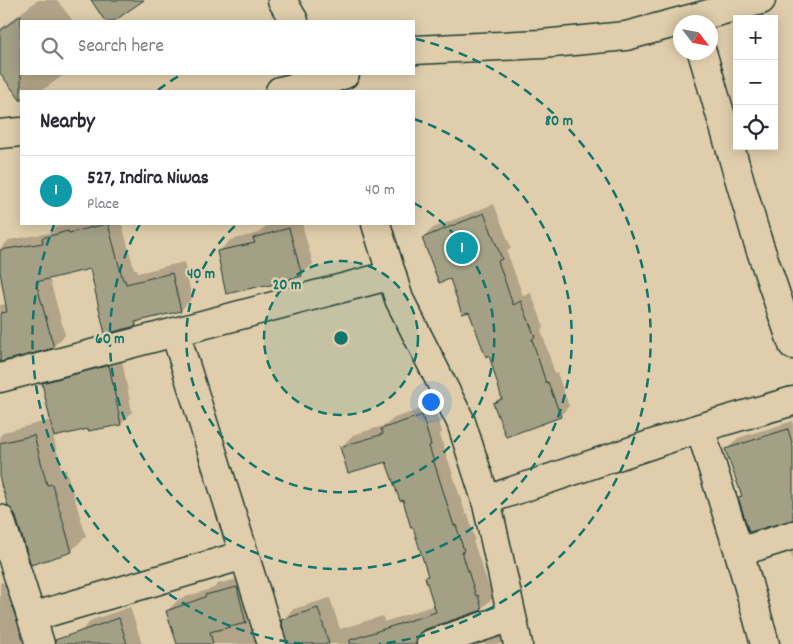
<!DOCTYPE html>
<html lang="en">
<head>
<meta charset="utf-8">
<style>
  body { margin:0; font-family:Dekko,sans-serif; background:#f2f2f3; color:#2b2b33 }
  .controls { position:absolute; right:15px; top:15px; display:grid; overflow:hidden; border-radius:0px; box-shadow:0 2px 12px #0003 }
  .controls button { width:45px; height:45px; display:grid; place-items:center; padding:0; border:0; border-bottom:1px solid #e1e1e2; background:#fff; color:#2b2b33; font:25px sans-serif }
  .compass { position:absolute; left:673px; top:15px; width:45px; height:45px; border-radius:50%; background:#fff; box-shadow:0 2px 12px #0003; rotate:122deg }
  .you { position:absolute; left:430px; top:401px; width:18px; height:18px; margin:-12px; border:4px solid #fff; border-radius:50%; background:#1a73e8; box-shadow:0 0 0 8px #1a73e833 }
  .badge { display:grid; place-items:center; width:32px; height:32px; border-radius:50%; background:#1f3d34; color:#fff; font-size:16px; font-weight:700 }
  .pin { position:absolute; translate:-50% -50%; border:2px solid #fff; box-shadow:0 1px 5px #0006 }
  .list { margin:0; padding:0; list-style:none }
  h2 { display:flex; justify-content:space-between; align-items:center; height:65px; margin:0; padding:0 20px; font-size:21px }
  h2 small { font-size:16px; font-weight:400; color:#7c7c81 }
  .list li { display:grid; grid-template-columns:32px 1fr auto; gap:15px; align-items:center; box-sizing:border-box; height:70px; padding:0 20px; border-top:1px solid #e1e1e2 }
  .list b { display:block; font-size:19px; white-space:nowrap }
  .list p { margin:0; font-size:16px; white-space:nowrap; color:#7c7c81 }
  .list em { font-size:16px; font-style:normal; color:#7c7c81 }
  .icon { flex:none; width:28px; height:28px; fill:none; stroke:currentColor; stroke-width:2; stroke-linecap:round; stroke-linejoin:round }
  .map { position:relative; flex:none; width:793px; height:644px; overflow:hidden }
  .search { position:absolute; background:#fff; box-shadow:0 2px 12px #0003; left:20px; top:20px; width:395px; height:55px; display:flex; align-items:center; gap:12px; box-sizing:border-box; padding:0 18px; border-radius:0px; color:#7c7c81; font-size:19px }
  .panel { position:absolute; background:#fff; box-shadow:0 2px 12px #0003; left:20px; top:90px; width:395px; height:135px; border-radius:0px }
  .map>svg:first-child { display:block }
  .shadow { fill:#0003 }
  .building { fill:#a4a086; stroke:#1f3d34 }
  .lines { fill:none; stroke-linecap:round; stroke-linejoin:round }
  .minor-casing { stroke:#1f3d34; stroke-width:31 }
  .minor { stroke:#dfcdab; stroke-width:28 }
  .ring { fill:none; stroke:#0f766e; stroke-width:2.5; stroke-dasharray:9 6 }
  .centre { fill:#0f766e; stroke:#dfcdab; stroke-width:2.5 }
  .ring-label { font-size:15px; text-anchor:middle; font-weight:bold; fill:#0f766e; stroke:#dfcdab; stroke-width:5; stroke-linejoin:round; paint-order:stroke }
</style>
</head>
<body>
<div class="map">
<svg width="793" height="644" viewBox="0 0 793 644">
  <rect width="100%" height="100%" fill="#dfcdab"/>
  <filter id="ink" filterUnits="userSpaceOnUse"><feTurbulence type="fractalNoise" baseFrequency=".02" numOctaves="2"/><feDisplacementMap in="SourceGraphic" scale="10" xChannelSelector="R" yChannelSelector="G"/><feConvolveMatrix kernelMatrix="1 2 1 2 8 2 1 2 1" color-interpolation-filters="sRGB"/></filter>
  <g filter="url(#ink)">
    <g class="shadow">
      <polygon points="38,0 57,0 73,21 21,21 21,74 65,74 41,91 21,91 21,99 0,71 0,29"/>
      <polygon points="494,204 511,248 507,252 523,296 531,293 544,327 541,330 555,374 557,373 569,406 560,416 495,403 502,395 490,354 469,310 451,278 423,238 433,228"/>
      <polygon points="67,224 122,224 134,269 137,269 138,273 184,262 192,298 181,310 141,320 136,325 91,267 49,277 65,335 53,347 0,361 0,305 7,304 0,265 0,249 9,240 49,233 55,227"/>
      <polygon points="275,224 302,224 313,264 301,275 219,252 230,240 259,233 266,226"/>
      <polygon points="121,355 132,412 121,424 89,428 53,436 62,471 66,470 86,536 71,551 16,514 4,488 0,488 0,436 4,432 51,420 43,383 55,372"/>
      <polygon points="434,405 442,432 440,435 466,515 468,514 475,539 473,541 493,598 481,609 427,628 427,637 432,644 288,644 282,620 294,609 330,598 340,629 383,616 384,622 435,605 429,575 404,498 387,460 341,447 353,435 386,425 394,418"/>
      <polygon points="793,421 793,519 740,498 743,495 727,449 738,438"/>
      <polygon points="793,551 793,561 791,553"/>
      <polygon points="248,576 273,644 178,644 167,611 179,599 214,588 218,584"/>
      <polygon points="18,580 36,644 0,644 0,583"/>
      <polygon points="130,607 142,644 85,644 80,632 92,620"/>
      <polygon points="501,630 513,644 459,644"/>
    </g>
    <g class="building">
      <polygon points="91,0 144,0 114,21 105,21"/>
      <polygon points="21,15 21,101 0,73 0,31"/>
      <polygon points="484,213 502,259 498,261 513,305 521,301 535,337 532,339 546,383 548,382 561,417 506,437 493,403 502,399 489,355 486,357 469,312 462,314 450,279 439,283 422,238"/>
      <polygon points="105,224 108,224 123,280 125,280 126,284 172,273 181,311 135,322 136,326 105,334 90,269 36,282 54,348 0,362 0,313 7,312 0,272 0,250 43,243 42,238 68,231 69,233"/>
      <polygon points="289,228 302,276 267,286 266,285 226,294 217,251 255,243 253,238"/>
      <polygon points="109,365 121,425 88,431 88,429 54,437 42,383"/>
      <polygon points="422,415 431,445 429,446 454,526 456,525 464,551 462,552 476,596 478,595 482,610 426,629 419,634 416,644 350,644 350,640 436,612 425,577 428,576 413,527 411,528 403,500 400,501 386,462 348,473 340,447 383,434 381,429"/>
      <polygon points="788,429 793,446 793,520 749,532 738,497 742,496 725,449"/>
      <polygon points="34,435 47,485 52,484 72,552 31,565 15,514 8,506 0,480 0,443"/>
      <polygon points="237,587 246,623 210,632 213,644 177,644 166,611 205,597 205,595"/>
      <polygon points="318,608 329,644 287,644 281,620"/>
      <polygon points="119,618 127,644 55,644 55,640"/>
    </g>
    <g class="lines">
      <defs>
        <g id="minor">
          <polyline points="282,0 294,21"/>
          <polyline points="414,50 542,44 626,36 761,0"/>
          <polyline points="702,52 757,239 793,345"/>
          <polyline points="280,91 325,81 345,74"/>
          <polyline points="0,134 21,132"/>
          <polyline points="376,224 399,299 461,422 486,500 518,644"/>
          <polyline points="175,332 272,644"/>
          <polyline points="0,378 392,275"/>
          <polyline points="700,428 739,552 765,644"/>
          <polyline points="486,500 700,428 793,401"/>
          <polyline points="0,519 40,644"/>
          <polyline points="739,552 793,535"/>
          <polyline points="32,617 244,555"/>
          <polyline points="431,644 511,617"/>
        </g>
      </defs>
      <use href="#minor" class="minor-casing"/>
      <use href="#minor" class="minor"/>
    </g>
  </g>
  <circle cx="341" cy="338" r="77" fill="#0f766e" fill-opacity=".12"/>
  <g class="ring">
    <circle cx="341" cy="338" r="77"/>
    <path d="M414 203A154 154 0 1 1 237 224"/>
    <path d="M414 119A231 231 0 1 1 140 224"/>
    <path d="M303 644A308 308 0 0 1 54 225M158 90A308 308 0 0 1 182 74M416 39A308 308 0 0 1 379 644"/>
  </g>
  <circle cx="341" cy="338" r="8" class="centre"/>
  <g class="ring-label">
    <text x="559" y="125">80 m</text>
    <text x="201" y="278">40 m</text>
    <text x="287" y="289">20 m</text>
    <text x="110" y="343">60 m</text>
  </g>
</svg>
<div class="controls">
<button>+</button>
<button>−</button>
<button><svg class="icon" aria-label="locate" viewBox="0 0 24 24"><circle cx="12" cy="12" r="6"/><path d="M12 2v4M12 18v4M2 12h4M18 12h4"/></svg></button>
</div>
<svg class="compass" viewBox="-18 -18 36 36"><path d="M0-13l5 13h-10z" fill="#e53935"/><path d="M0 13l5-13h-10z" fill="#7c7c81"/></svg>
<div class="you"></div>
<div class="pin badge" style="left:462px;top:248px;background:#0f9aa8">1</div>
<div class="search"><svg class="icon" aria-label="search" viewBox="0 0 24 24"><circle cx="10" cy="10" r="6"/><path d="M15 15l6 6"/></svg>Search here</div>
<section class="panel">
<h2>Nearby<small></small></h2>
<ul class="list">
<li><span class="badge" style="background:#0f9aa8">1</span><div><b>527, Indira Niwas</b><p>Place</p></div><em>40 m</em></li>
</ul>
</section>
</div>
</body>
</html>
